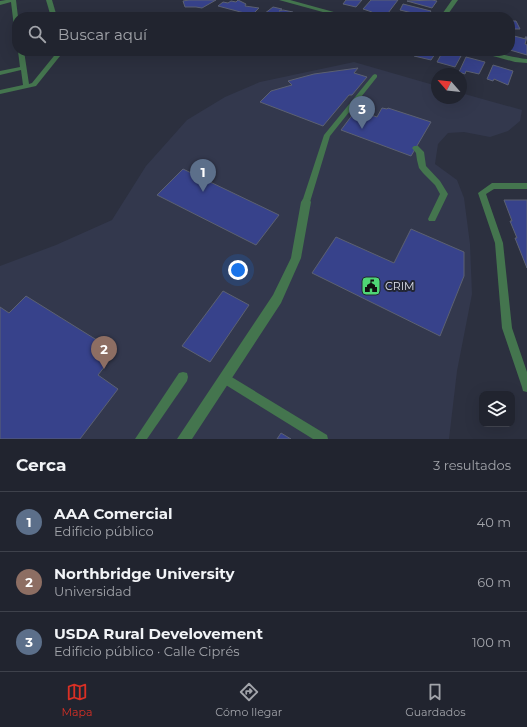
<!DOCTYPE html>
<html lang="es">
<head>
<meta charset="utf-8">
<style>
  body { margin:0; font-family:Montserrat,sans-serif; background:#2d303b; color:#f1f3f6 }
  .controls { position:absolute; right:12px; bottom:12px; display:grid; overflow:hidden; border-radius:8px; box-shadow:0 4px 16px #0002 }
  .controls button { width:36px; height:36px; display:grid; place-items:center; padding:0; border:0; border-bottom:1px solid #3e414b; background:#21242f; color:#f1f3f6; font:20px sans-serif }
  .compass { position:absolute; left:431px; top:68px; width:36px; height:36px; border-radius:50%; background:#21242f; box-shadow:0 4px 16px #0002; rotate:298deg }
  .you { position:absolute; left:238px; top:270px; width:14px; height:14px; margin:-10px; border:3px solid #fff; border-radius:50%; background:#1a73e8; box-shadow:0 0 0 6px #1a73e833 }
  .badge { display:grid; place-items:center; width:26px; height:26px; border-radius:50%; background:#d93025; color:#fff; font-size:13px; font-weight:700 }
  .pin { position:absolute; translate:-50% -33px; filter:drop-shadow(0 1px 2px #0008) }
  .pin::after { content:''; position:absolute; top:21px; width:14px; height:12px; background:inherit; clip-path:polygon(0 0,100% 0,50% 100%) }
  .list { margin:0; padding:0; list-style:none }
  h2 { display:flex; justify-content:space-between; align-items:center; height:52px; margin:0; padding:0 16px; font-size:17px }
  h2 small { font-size:13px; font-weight:400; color:#a2a4aa }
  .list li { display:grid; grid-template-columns:26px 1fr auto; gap:12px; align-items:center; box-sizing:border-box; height:60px; padding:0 16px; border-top:1px solid #3e414b }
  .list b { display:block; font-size:15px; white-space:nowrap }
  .list p { margin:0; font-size:13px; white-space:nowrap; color:#a2a4aa }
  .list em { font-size:13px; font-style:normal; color:#a2a4aa }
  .icon { flex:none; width:22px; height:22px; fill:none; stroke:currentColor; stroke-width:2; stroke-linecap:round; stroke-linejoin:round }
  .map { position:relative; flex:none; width:527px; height:439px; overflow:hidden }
  .search { position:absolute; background:#21242f; box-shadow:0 4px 16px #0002; left:12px; right:12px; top:12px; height:44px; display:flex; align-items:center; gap:10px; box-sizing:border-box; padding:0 14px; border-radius:16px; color:#a2a4aa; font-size:15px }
  .sheet { height:232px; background:#21242f }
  nav { display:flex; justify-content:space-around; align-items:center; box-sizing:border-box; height:56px; border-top:1px solid #3e414b; background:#21242f; font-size:11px; color:#a2a4aa }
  nav a { display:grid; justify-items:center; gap:2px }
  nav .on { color:#d93025 }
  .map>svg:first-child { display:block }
  .built { fill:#33384d }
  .building { fill:#37428b; stroke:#5c6172 }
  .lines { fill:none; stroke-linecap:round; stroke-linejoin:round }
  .lane { fill:#44754e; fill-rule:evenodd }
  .street { fill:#44754e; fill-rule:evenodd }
  .labels { text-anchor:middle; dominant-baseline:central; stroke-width:4; stroke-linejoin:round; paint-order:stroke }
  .poi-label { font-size:11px; fill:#dee1eb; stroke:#222634; text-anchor:start }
</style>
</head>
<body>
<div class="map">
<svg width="527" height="439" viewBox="0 0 527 439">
  <rect width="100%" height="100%" fill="#2c303f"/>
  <polygon class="built" points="354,62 437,86 437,98 461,98 461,93 522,110 520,121 508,131 490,137 464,132 448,133 438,144 435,164 457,180 464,198 470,244 472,294 457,371 449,439 0,439 0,266 56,245 112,220 146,166 187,120 225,97 260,82"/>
  <g class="building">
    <polygon points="189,0 216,0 202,8 196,7 185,7 183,1"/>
    <polygon points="238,0 246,4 245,6 259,8 252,15 218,6 223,2 228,3 231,1 236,2"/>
    <polygon points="346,0 362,0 356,7 343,4"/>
    <polygon points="371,0 398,0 385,17 369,16 372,12 363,9"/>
    <polygon points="432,0 437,1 432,8 407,1"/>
    <polygon points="403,4 431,11 428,15 426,15 425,16 400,10"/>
    <polygon points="273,7 282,9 279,11 283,10 293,12 289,17 260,17"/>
    <polygon points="510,21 516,21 520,29 510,29"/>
    <polygon points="510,35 526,39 525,37 527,37 525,44 527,45 527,55 510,50"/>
    <polygon points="417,51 437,51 431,60 414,56"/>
    <polygon points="443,51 461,56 455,67 437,62"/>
    <polygon points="466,57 485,62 479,74 466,71 465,74 459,72"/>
    <polygon points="493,65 513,71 508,85 494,79 493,81 487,79"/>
    <polygon points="358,68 354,73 367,77 352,95 349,95 323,126 260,102 271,91 292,85 288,81 314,74"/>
    <polygon points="382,108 387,109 388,108 431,122 411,156 341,130 356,110 377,117"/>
    <polygon points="183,169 279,215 256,245 157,195"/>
    <polygon points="504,200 527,200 527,268 515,238 517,238 510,221 512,221"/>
    <polygon points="411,229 464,252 464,276 440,336 312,273 336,237 394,263"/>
    <polygon points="223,291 249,305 210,362 182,346"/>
    <polygon points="26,296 116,352 98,375 118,389 80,439 0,439 0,307 9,313"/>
    <polygon points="281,433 291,439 277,439"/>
  </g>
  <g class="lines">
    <g class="lane">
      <polygon points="6,0 16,0 18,17 17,17 17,29 14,27 11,2 0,5 0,1"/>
      <polygon points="46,0 52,0 57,17 51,17"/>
      <polygon points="18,51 24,51 29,84 32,83 58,51 64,51 36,86 0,94 0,90 23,85 21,70 0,75 0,71 20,67"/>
      <polygon points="375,74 377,75 377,77 330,136 310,202 306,205 303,204 302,202 324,135 373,75"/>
      <polygon points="414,146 418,146 424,152 426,166 440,181 448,194 435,221 429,221 428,219 440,194 435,185 423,173 419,168 417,160 416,153 412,148"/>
      <polygon points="492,183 527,183 527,189 494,189 486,194 503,243 512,328 527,372 527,392 523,391 522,387 502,328 495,243 478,193"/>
      <polygon points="183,372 187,373 188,377 187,381 147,439 135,439 179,373"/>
      <polygon points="225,373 327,435 328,439 313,439 221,382 220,378 221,374"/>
    </g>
    <g class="street">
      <polygon points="279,0 290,0 352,17 341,17"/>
      <polygon points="452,0 458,0 446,17 440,17"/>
      <path d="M475 51C493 51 509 57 527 59V63L515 62Z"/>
      <polygon points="306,198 309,199 311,202 301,258 281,303 192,439 177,439 273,295 291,258 301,202 303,199"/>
    </g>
  </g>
  <defs>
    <symbol id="civic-square" viewBox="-11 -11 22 22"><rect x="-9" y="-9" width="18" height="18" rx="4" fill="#4fd675" stroke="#222634"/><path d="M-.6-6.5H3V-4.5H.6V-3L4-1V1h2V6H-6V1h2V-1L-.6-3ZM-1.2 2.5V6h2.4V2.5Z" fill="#111"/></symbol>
  </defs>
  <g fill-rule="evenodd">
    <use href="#civic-square" x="360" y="275" width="22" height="22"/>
  </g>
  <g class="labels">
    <g class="poi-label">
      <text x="385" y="286">CRIM</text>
    </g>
  </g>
</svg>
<div class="controls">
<button><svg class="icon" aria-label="layers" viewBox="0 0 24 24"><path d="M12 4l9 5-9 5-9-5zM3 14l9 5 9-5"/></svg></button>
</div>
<svg class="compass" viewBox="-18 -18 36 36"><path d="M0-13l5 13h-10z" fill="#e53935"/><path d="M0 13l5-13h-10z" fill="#a2a4aa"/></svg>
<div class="you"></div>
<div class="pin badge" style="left:203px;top:192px;background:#5c6f8a">1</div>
<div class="pin badge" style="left:104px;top:369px;background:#8d6e63">2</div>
<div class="pin badge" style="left:362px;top:129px;background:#5c6f8a">3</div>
<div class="search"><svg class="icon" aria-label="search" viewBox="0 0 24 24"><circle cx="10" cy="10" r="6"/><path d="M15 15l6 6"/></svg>Buscar aquí</div>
</div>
<section class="sheet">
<h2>Cerca<small>3 resultados</small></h2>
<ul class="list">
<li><span class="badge" style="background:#5c6f8a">1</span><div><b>AAA Comercial</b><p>Edificio público</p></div><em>40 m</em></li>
<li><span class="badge" style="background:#8d6e63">2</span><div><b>Northbridge University</b><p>Universidad</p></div><em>60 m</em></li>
<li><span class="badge" style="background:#5c6f8a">3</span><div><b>USDA Rural Develovement</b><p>Edificio público · Calle Ciprés</p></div><em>100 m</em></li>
</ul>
</section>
<nav>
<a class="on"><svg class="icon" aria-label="map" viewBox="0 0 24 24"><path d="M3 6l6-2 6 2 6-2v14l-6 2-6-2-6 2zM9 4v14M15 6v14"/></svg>Mapa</a>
<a><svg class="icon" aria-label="directions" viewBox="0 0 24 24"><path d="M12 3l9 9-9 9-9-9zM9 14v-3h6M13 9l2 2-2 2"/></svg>Cómo llegar</a>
<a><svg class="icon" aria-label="saved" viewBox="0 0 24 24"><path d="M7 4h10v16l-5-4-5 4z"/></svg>Guardados</a>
</nav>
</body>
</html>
